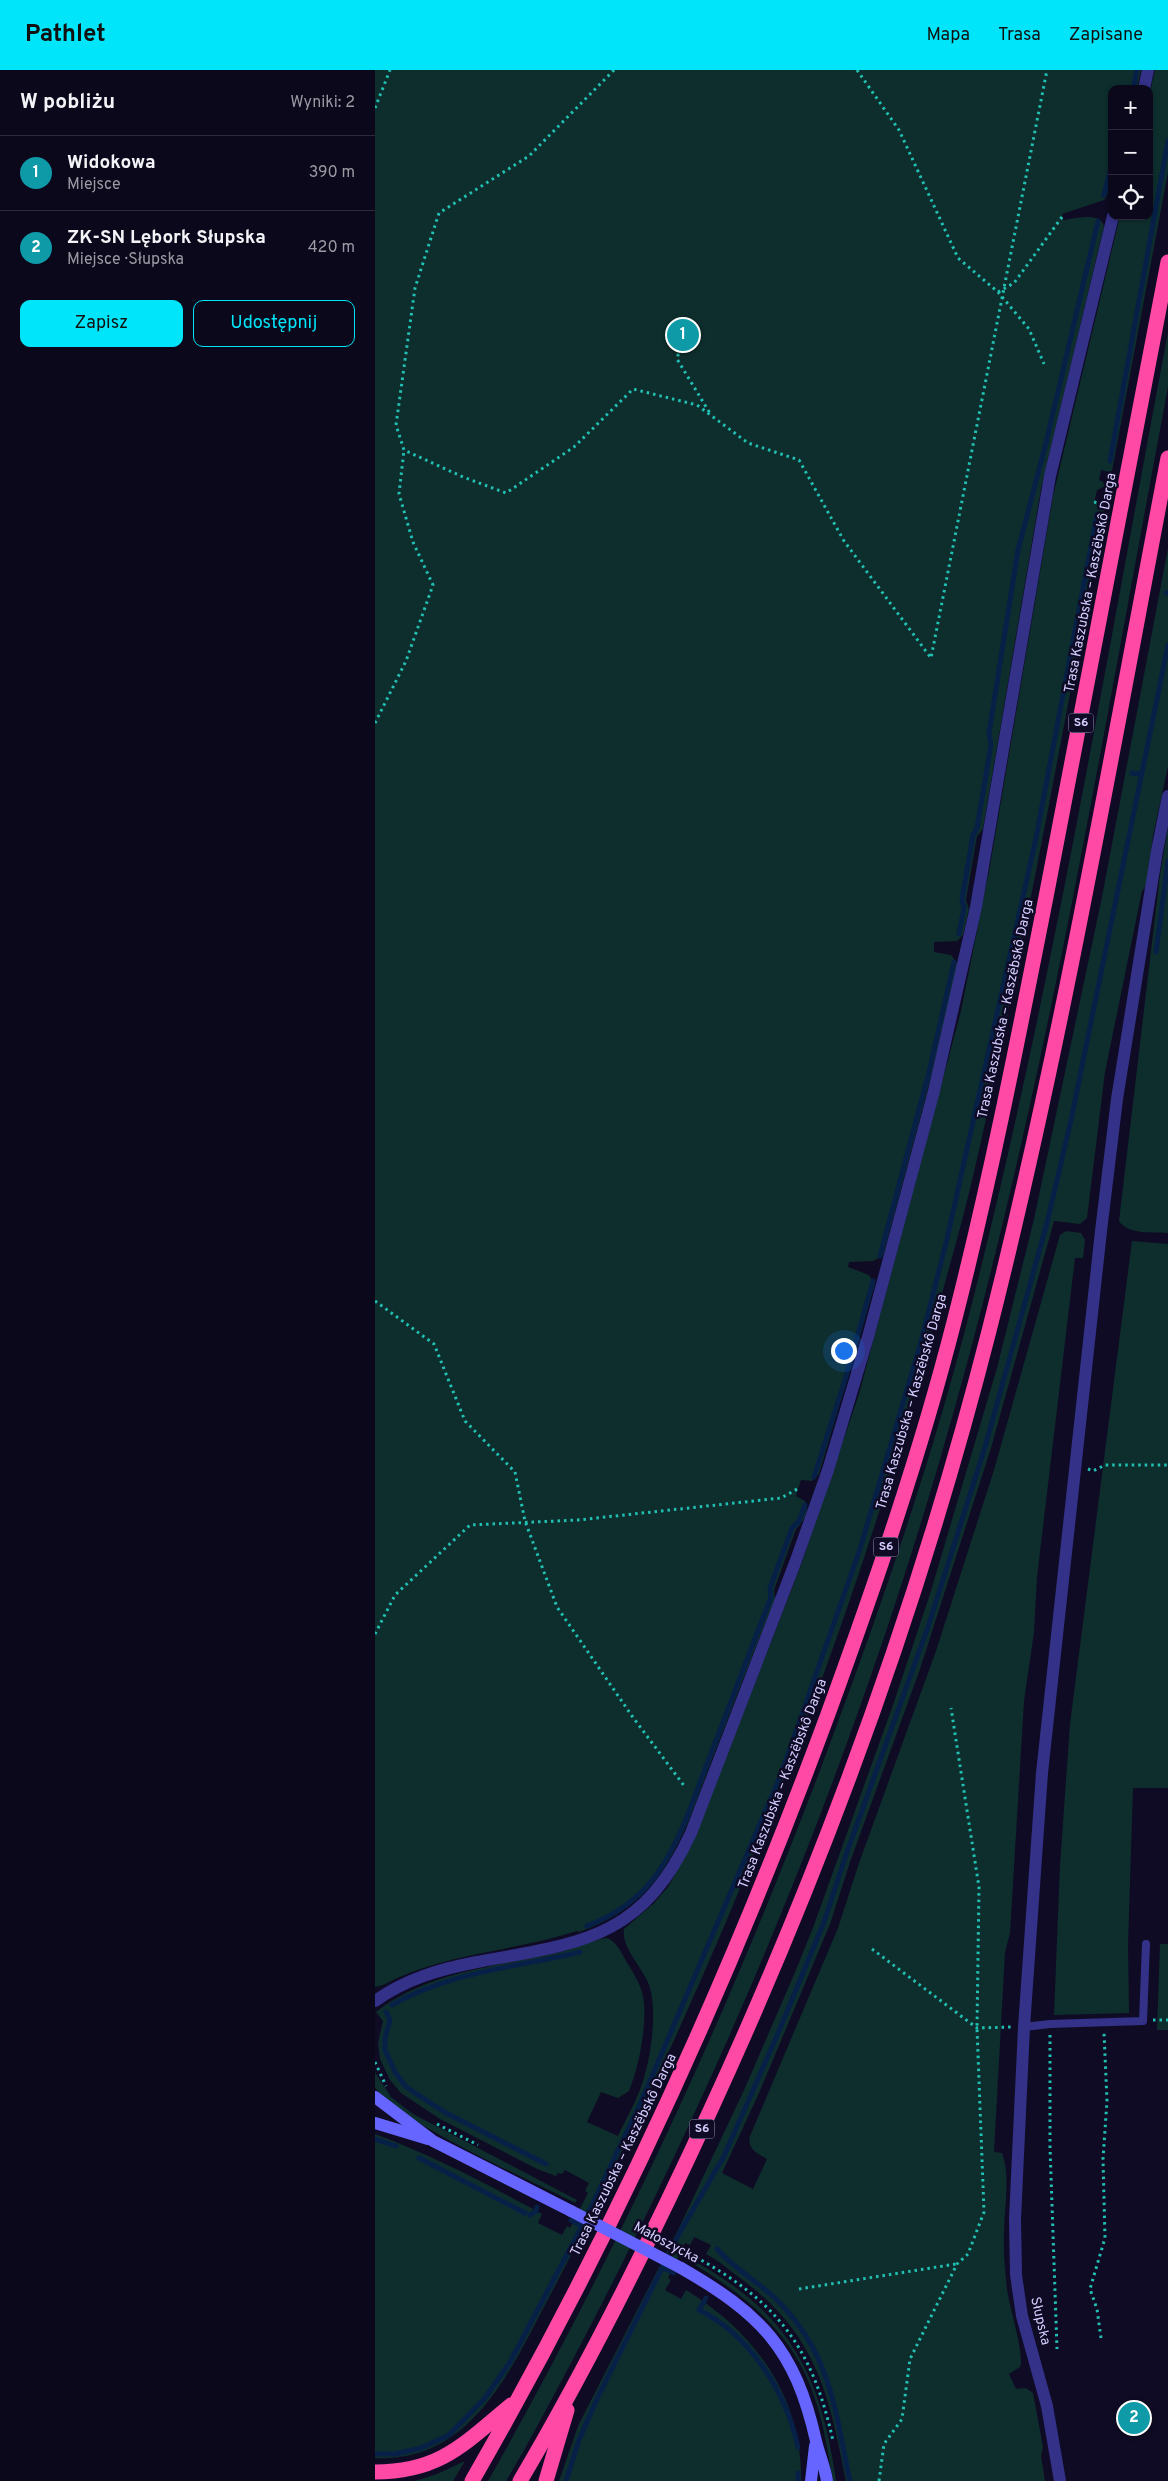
<!DOCTYPE html>
<html lang="pl">
<head>
<meta charset="utf-8">
<style>
  body { margin:0; font-family:Overpass,sans-serif; background:#141124; color:#f1f3f6 }
  .controls { position:absolute; right:15px; top:15px; display:grid; overflow:hidden; border-radius:10px; box-shadow:0 1px 4px #0004 }
  .controls button { width:45px; height:45px; display:grid; place-items:center; padding:0; border:0; border-bottom:1px solid #2b293a; background:#0b081b; color:#f1f3f6; font:25px sans-serif }
  .you { position:absolute; left:468px; top:1280px; width:18px; height:18px; margin:-12px; border:4px solid #fff; border-radius:50%; background:#1a73e8; box-shadow:0 0 0 8px #1a73e833 }
  .badge { display:grid; place-items:center; width:32px; height:32px; border-radius:50%; background:#00e5f9; color:#fff; font-size:16px; font-weight:700 }
  .pin { position:absolute; translate:-50% -50%; border:2px solid #fff; box-shadow:0 1px 5px #0006 }
  .list { margin:0; padding:0; list-style:none }
  h2 { display:flex; justify-content:space-between; align-items:center; height:65px; margin:0; padding:0 20px; font-size:21px }
  h2 small { font-size:16px; font-weight:400; color:#9a9aa3 }
  .list li { display:grid; grid-template-columns:32px 1fr auto; gap:15px; align-items:center; box-sizing:border-box; height:75px; padding:0 20px; border-top:1px solid #2b293a }
  .list b { display:block; font-size:19px; white-space:nowrap }
  .list p { margin:0; font-size:16px; white-space:nowrap; color:#9a9aa3 }
  .list em { font-size:16px; font-style:normal; color:#9a9aa3 }
  .actions { display:flex; gap:10px; padding:15px 20px }
  .actions a { flex:1; padding:11px 0; border:1px solid #00e5f9; border-radius:10px; text-align:center; font-size:18px; color:#00e5f9 }
  .actions .main { background:#00e5f9; color:#111 }
  .icon { flex:none; width:28px; height:28px; fill:none; stroke:currentColor; stroke-width:2; stroke-linecap:round; stroke-linejoin:round }
  .map { position:relative; flex:none; width:793px; height:2411px; overflow:hidden }
  header { display:flex; align-items:center; gap:30px; box-sizing:border-box; height:70px; padding:0 25px; background:#00e5f9; color:#111 }
  header strong { font-size:24px }
  nav { display:flex; gap:28px; margin-inline-start:auto; font-size:18px }
  main { display:flex }
  aside { flex:1; background:#0b081b }
  .map>svg:first-child { display:block }
  .green { fill:#0e2e2d }
  .lines { fill:none; stroke-linecap:round; stroke-linejoin:round }
  .stream { stroke:#062048; stroke-width:5 }
  .path { stroke:#21c0b3; stroke-width:3; stroke-dasharray:2.5 4; stroke-linecap:butt }
  .service { stroke:#333188; stroke-width:8 }
  .minor { stroke:#333188; stroke-width:12 }
  .secondary { stroke:#6665ff; stroke-width:12 }
  .motorway { stroke:#ff49a4; stroke-width:15 }
  .secondary-bridge { stroke:#6665ff; stroke-width:12 }
  .labels { text-anchor:middle; dominant-baseline:central; stroke-width:5; stroke-linejoin:round; paint-order:stroke }
  .shield { fill:#0f0b24; stroke:#9894bd; stroke-width:1 }
  .shield-label { font-size:12px; font-weight:bold; fill:#d3ceff }
  .street-label { font-size:14px; fill:#d3ceff; stroke:#0f0b24 }
</style>
</head>
<body>
<header>
<strong>Pathlet</strong>
<nav><a>Mapa</a><a>Trasa</a><a>Zapisane</a></nav>
</header>
<main>
<aside>
<h2>W pobliżu<small>Wyniki: 2</small></h2>
<ul class="list">
<li><span class="badge" style="background:#0f9aa8">1</span><div><b>Widokowa</b><p>Miejsce</p></div><em>390 m</em></li>
<li><span class="badge" style="background:#0f9aa8">2</span><div><b>ZK-SN Lębork Słupska</b><p>Miejsce · Słupska</p></div><em>420 m</em></li>
</ul>
<div class="actions"><a class="main">Zapisz</a><a>Udostępnij</a></div>
</aside>
<div class="map">
<svg width="793" height="2411" viewBox="0 0 793 2411">
  <rect width="100%" height="100%" fill="#0f0b24"/>
  <g class="green">
    <path d="M0 0H766L762 19H737C737 40 742 117 729 130L687 144 688 150C700 149 724 141 729 156L666 419 608 759 602 766 591 830 594 839 588 865 582 871 559 872V882L576 885 583 894 556 1007 508 1186 498 1191 474 1192 473 1197 494 1205 500 1214 444 1404 437 1411 426 1410 421 1426 430 1431C435 1441 429 1451 421 1459L399 1520 400 1529C378 1583 357 1638 336 1692 321 1732 306 1778 279 1812 259 1836 233 1852 204 1862L202 1861C137 1882 68 1883 8 1915L0 1917Z"/>
    <path d="M780 0H793V102L731 433 729 432 734 402 726 400 724 410 728 412 730 416 722 420 719 433 730 436C700 598 670 760 637 921 620 1005 604 1090 581 1173 556 1263 532 1353 504 1442 431 1670 339 1893 234 2108 214 2150 193 2192 171 2233 134 2304 94 2393 0 2388V2064C59 2086 112 2114 167 2144L163 2153 187 2165 192 2156 195 2158 213 2123 210 2121 214 2113 190 2100 187 2104 183 2103 181 2106 162 2099 65 2049 26 2023 15 2010 5 1989 3 1973 8 1951 1 1942C52 1902 119 1897 181 1883 197 1880 216 1870 232 1868 242 1872 246 1882 251 1891 258 1902 265 1913 268 1926 273 1951 264 1997 254 2021L243 2028 226 2022 212 2052 243 2066C251 2049 261 2032 267 2014 276 1988 283 1940 274 1915 268 1898 246 1878 249 1859L278 1834 293 1817 318 1772 426 1495 484 1324 586 941 615 796 678 426 745 146H774V26Z"/>
    <path d="M793 262V317C728 661 673 1008 578 1344 476 1707 330 2052 148 2382L131 2411H113C248 2172 362 1925 457 1668 509 1529 557 1388 594 1245 677 921 731 590 793 262Z"/>
    <path d="M793 478V696L778 766 771 816 767 821 730 1002 712 1148 705 1154 679 1151 616 1378 544 1602 475 1792 455 1854 384 2023 347 2103 378 2119 392 2089C383 2083 372 2080 375 2066L463 1858 484 1793 561 1581 619 1400 685 1165 691 1161 706 1163 710 1170 708 1188H700L662 1507 659 1562 649 1631 635 1863 630 1882 619 2082 627 2083C636 2107 629 2136 629 2162 628 2181 630 2200 632 2219 634 2236 650 2286 645 2297L634 2304 641 2319 651 2318 658 2323 668 2377 666 2386 670 2411H471C454 2323 441 2264 365 2208 354 2200 343 2190 331 2184L336 2175 319 2167 315 2175 310 2173 293 2208 296 2210 290 2220 306 2229 311 2220C380 2262 428 2328 426 2411H184L203 2356 304 2158 370 2018 421 1900 439 1855 518 1635 555 1524 622 1298 659 1149 727 827Z"/>
    <path d="M793 757V1163C778 1162 753 1165 744 1151L785 805Z"/>
    <polygon points="757,1171 793,1174 793,1718 758,1718 753,1874 754,1943 679,1945 685,1795 695,1654"/>
    <polygon points="785,1874 793,1874 793,1960 782,1960"/>
    <path d="M0 2002 16 2027 38 2044 202 2130 200 2133C161 2113 17 2049 0 2017Z"/>
    <path d="M311 2187C412 2239 446 2302 461 2411H458C453 2383 449 2355 440 2329 419 2262 368 2223 310 2189Z"/>
    <polygon points="90,2391 78,2411 40,2411 62,2404"/>
  </g>
  <g class="lines">
    <g class="stream">
      <polyline points="758,19 762,0"/>
      <polyline points="729,125 737,93"/>
      <polyline points="735,391 793,71"/>
      <polyline points="791,523 793,523"/>
      <polyline points="757,703 765,704"/>
      <polyline points="584,864 589,838 587,829 598,765 602,758 616,675 614,663 643,480 671,373 723,151"/>
      <polyline points="781,882 793,791"/>
      <polyline points="505,1186 554,1002 579,892"/>
      <polyline points="439,1407 470,1310 498,1211"/>
      <path d="M212 1856C238 1846 262 1830 279 1808 304 1775 317 1733 332 1694 353 1639 374 1583 396 1527L395 1518 417 1458 424 1451 430 1435"/>
      <path d="M17 1935C73 1902 143 1897 205 1882"/>
      <polyline points="11,1942 15,1950 10,1968 10,1980 20,2002 31,2017 71,2043 171,2094"/>
      <polyline points="0,2069 21,2076"/>
      <polyline points="44,2088 150,2143"/>
      <polyline points="155,2145 161,2141 162,2137"/>
      <polyline points="196,2150 207,2156"/>
      <path d="M342 2179C360 2200 386 2213 406 2234 457 2288 460 2342 475 2411"/>
      <polyline points="287,2197 299,2203"/>
      <path d="M331 2228 324 2240C375 2265 411 2322 423 2377"/>
      <polyline points="0,2384 20,2384 46,2378 74,2365 110,2328 135,2292 207,2156 266,2032 405,1707 485,1479 546,1272 572,1169 661,768 722,444"/>
      <polyline points="191,2411 204,2370 222,2329 305,2162 349,2086 404,1961 449,1852 471,1785 553,1557 610,1377 672,1153 696,1050 793,575"/>
      <polyline points="423,2411 423,2403"/>
    </g>
    <g class="path">
      <polyline points="239,0 154,86 64,143 40,218 21,355 29,380 88,407 131,423 199,377 258,319 322,335 373,373 424,390 469,471 556,588 672,0"/>
      <polyline points="482,0 524,60 583,188 623,222 654,259 669,294"/>
      <polyline points="0,38 15,0"/>
      <polyline points="623,222 639,213 687,147"/>
      <polyline points="308,265 302,289 336,345"/>
      <polyline points="719,432 730,434"/>
      <polyline points="0,653 31,591 58,515 38,472 24,424 29,380"/>
      <polyline points="0,1231 59,1274 90,1351 140,1402 150,1451 182,1537 257,1646 310,1717"/>
      <polyline points="713,1399 718,1401 730,1395 793,1395"/>
      <polyline points="0,1564 20,1525 95,1455 203,1450 406,1428 424,1418"/>
      <polyline points="497,1879 602,1958 636,1957"/>
      <polyline points="778,1950 793,1950"/>
      <polyline points="675,1965 675,2077 682,2279"/>
      <polyline points="0,1992 11,2016"/>
      <polyline points="62,2054 103,2075"/>
      <path d="M315 2184C401 2230 437 2275 458 2371"/>
      <polyline points="424,2219 581,2194"/>
      <polyline points="726,2268 722,2239 715,2219 730,2168 728,2089 732,2031 729,1962"/>
      <polyline points="504,2411 509,2374 527,2349 535,2289 582,2194 593,2184 609,2142 602,1958 604,1817 576,1638"/>
    </g>
    <polyline class="service" points="649,1957 675,1954 768,1951 771,1874"/>
    <g class="minor">
      <polyline points="769,19 773,0"/>
      <path d="M0 1931C31 1909 65 1899 102 1892 206 1873 267 1869 316 1763L420 1493 453 1400 493 1267 559 1021 601 837 675 406 738 146"/>
      <polyline points="685,2411 672,2336 647,2246 641,2205 640,2149 649,1957 667,1703 726,1161 742,1029 782,781 793,726"/>
    </g>
    <g class="secondary">
      <polyline points="0,2027 58,2071 196,2141"/>
      <polyline points="0,2053 53,2069"/>
      <path d="M306 2198C386 2244 420 2278 441 2371 444 2384 450 2397 452 2411"/>
      <polyline points="436,2411 440,2376"/>
    </g>
    <g class="motorway">
      <path d="M0 2402C65 2402 89 2374 136 2335"/>
      <path d="M97 2411C238 2166 355 1909 453 1644 500 1515 545 1385 579 1252 615 1112 643 969 671 827 713 615 753 403 793 192"/>
      <path d="M145 2411C216 2291 278 2165 336 2039 451 1789 546 1528 614 1261 687 973 737 680 793 388"/>
      <polyline points="171,2411 192,2340"/>
    </g>
    <polyline class="secondary-bridge" points="196,2141 306,2198"/>
  </g>
  <g class="labels">
    <g class="shield">
      <rect x="693.5" y="643.5" width="25" height="19" rx="4"/>
      <rect x="498.5" y="1467.5" width="25" height="19" rx="4"/>
      <rect x="314.5" y="2049.5" width="25" height="19" rx="4"/>
    </g>
    <g class="shield-label">
      <text x="706" y="653">S6</text>
      <text x="511" y="1477">S6</text>
      <text x="327" y="2059">S6</text>
    </g>
    <g class="street-label">
      <text transform="translate(716 513) rotate(-79)">Trasa Kaszubska – Kaszëbskô Darga</text>
      <text transform="translate(631 939) rotate(-78)">Trasa Kaszubska – Kaszëbskô Darga</text>
      <text transform="translate(537 1332) rotate(-74)">Trasa Kaszubska – Kaszëbskô Darga</text>
      <text transform="translate(408 1714) rotate(-69)">Trasa Kaszubska – Kaszëbskô Darga</text>
      <text transform="translate(249 2085) rotate(-64)">Trasa Kaszubska – Kaszëbskô Darga</text>
      <text transform="translate(291 2173) rotate(28)">Małoszycka</text>
      <text transform="translate(665 2251) rotate(77)">Słupska</text>
    </g>
  </g>
</svg>
<div class="controls">
<button>+</button>
<button>−</button>
<button><svg class="icon" aria-label="locate" viewBox="0 0 24 24"><circle cx="12" cy="12" r="6"/><path d="M12 2v4M12 18v4M2 12h4M18 12h4"/></svg></button>
</div>
<div class="you"></div>
<div class="pin badge" style="left:308px;top:265px;background:#0f9aa8">1</div>
<div class="pin badge" style="left:759px;top:2348px;background:#0f9aa8">2</div>
</div>
</main>
</body>
</html>
